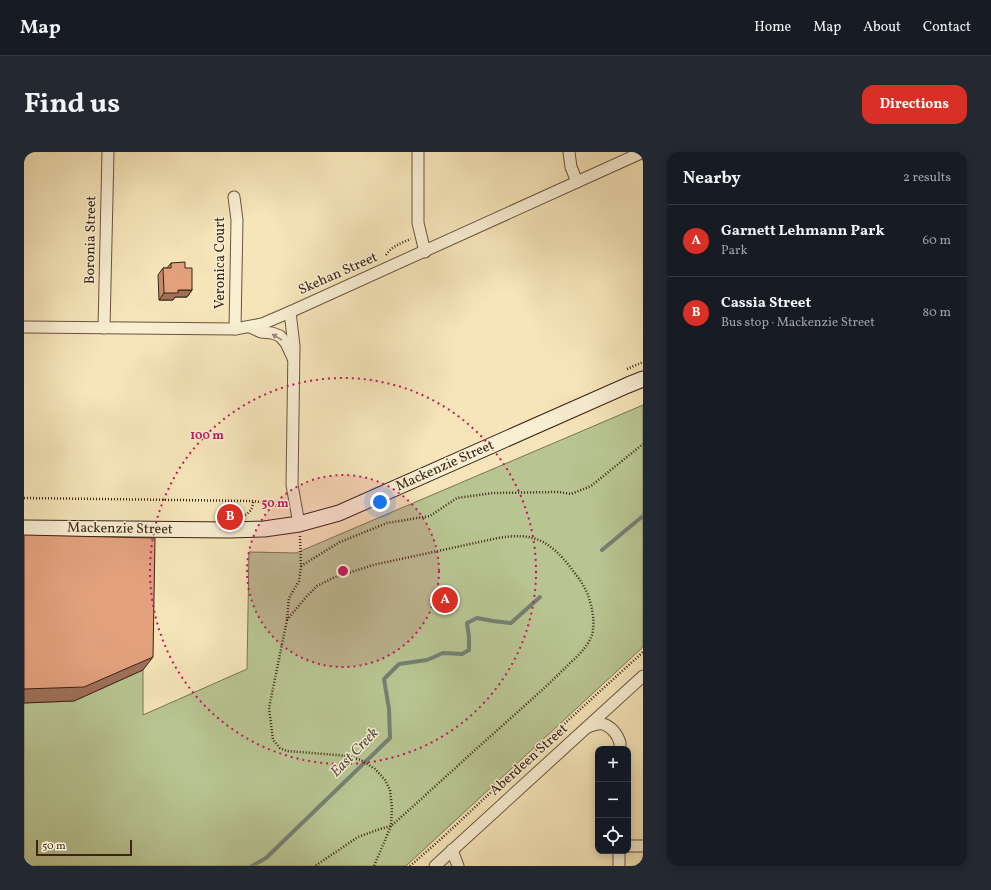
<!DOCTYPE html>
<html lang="en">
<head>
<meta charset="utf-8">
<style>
  body { margin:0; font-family:Vollkorn,serif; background:#242831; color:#f1f3f6 }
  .controls { position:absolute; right:12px; bottom:12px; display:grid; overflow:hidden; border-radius:8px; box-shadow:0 2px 10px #0003 }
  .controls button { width:36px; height:36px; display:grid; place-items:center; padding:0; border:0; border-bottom:1px solid #363941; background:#171b24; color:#f1f3f6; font:20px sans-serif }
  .scale { position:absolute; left:12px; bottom:10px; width:96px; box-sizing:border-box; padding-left:4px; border:2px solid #3b2416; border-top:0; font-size:11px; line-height:14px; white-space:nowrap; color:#3b2416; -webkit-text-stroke:3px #f8eed2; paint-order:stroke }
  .you { position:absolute; left:356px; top:350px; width:14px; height:14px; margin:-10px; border:3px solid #fff; border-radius:50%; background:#1a73e8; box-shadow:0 0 0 6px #1a73e833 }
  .badge { display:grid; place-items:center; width:26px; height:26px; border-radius:50%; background:#d93025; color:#fff; font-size:13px; font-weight:700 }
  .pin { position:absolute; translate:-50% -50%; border:2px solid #fff; box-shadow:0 1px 4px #0006 }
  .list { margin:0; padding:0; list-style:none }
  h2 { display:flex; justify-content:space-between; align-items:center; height:52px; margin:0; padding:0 16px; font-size:17px }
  h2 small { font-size:13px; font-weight:400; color:#9ea1a6 }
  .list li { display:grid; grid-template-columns:26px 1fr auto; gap:12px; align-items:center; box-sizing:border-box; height:72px; padding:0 16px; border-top:1px solid #363941 }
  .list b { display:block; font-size:15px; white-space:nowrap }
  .list p { margin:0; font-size:13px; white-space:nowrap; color:#9ea1a6 }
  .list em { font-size:13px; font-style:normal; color:#9ea1a6 }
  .icon { flex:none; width:22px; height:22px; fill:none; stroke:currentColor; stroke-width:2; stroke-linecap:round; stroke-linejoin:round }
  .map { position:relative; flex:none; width:619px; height:714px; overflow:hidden; border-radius:12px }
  header { display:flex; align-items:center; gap:24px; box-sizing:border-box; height:56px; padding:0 20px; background:#171b24; border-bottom:1px solid #363941 }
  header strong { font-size:19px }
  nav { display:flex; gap:22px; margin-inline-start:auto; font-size:14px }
  .intro { display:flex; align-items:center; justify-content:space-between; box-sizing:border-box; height:96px; padding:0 24px }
  h1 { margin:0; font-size:28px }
  .button { padding:10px 18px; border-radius:12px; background:#d93025; color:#fff; font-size:14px; font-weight:700 }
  main { display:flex; gap:24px; padding:0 24px }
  aside { flex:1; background:#171b24; border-radius:12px; box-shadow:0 2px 10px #0003 }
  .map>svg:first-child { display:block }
  .green { fill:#b8c592; stroke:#7a7454 }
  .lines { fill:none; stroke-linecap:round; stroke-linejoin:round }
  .stream { stroke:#758174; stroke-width:4 }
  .street-casing { stroke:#6a543f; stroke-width:13 }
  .secondary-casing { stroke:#3b2416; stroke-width:17 }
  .path { stroke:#3b2416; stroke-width:2.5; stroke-dasharray:1 2; stroke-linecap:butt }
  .street { stroke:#f8eed2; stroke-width:11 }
  .secondary { stroke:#f8eed2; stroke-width:15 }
  .wall { fill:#c28a6c; stroke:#3b2416 }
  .shaded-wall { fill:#9e7058; stroke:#3b2416 }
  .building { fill:#e2a07d; stroke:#3b2416 }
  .oneway { fill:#9a8974 }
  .ring { fill:none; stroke:#c2185b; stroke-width:2; stroke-dasharray:2 4 }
  .labels { text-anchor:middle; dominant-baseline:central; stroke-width:3; stroke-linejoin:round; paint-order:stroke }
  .street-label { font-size:14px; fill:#3b2416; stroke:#f8eed2 }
  .water-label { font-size:15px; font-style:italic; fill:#585245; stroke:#f8eed2 }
  .centre { fill:#c2185b; stroke:#f8eed2; stroke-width:2 }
  .ring-label { font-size:12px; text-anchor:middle; font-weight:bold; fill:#c2185b; stroke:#f8eed2; stroke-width:3; stroke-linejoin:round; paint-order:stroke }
</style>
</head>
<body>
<header>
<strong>Map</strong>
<nav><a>Home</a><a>Map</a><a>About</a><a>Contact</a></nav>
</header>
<div class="intro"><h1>Find us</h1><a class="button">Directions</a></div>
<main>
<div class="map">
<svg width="619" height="714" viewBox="0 0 619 714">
  <rect width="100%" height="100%" fill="#f5e5b9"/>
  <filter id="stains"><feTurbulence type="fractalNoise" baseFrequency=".005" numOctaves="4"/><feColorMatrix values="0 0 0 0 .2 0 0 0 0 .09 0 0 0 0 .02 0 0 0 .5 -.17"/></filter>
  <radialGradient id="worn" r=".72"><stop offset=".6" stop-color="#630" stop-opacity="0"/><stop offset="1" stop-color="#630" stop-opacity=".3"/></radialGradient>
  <polygon class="green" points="619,253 619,495 382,714 0,714 0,551 50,549 119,518 119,563 223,517 225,400 272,401"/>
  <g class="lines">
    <g class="stream">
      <polyline points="578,398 619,364"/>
      <polyline points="228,714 242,706 366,586 365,557 360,527 375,512 403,508 419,501 438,502 445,498 445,485 443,471 453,466 469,469 487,471 516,445"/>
    </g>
    <defs>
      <g id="street">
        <polyline points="394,0 394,71 401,100"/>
        <polyline points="545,0 547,15 553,30"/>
        <polyline points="210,45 213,68 211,177"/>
        <polyline points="266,160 270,194 268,333 275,372"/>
        <polyline points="0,175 211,177 238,172 266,160 619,0"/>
        <polyline points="226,175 237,180 248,181 256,184 262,191 269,206"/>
        <polyline points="80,176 84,0"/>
        <path d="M564 575C569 573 574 571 579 572 587 574 594 583 596 591 596 591 596 596 596 597"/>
        <polyline points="604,694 619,694"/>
        <polyline points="428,698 434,714"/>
        <polyline points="411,714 619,524"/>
        <polyline points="595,714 595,699"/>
      </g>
      <polyline id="secondary" points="0,376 204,378 240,377 275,372 315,361 604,233 619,227"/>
    </defs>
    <use href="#street" class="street-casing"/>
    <use href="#secondary" class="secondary-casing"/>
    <g class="path">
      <path d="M362 103C368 94 377 91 387 87"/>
      <polyline points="603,217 619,210"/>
      <polyline points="0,346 229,349 244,351 257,355"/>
      <path d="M221 363C227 360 229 355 229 349"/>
      <polyline points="276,384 277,414 275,429 265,446 263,468 245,556 249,588 256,596 263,599 324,604 337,608 351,617 361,628 366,638 368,656 367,674 350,714"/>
      <polyline points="277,414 316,390 363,371 406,364 433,346 469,341 535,340 547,342 567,334 619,292"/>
      <path d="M263 468 282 445 293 434 309 426 349 413 474 386C509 380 525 388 547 416 551 422 556 427 559 433 567 446 572 469 568 483 563 497 550 507 540 517 517 540 492 561 468 583 434 613 401 644 367 674L356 677 334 685 291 714"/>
      <polyline points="386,714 418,686 527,584 619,500"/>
    </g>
    <use href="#street" class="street"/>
    <use href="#secondary" class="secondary"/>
  </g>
  <polygon class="wall" points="147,111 161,116 168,138 163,145 151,145 149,148 135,148 134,123 139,116 143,116"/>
  <g class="shaded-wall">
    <polygon points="154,138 168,138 163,145 151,145 149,148 135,148 140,141"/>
    <polygon points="129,505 119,518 50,549 0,551 0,537"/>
  </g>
  <g class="building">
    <polygon points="161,110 161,116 168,116 168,138 154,138 154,141 140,141 139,116 147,116 147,111"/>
    <polygon points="0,383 131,386 129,505 60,535 0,537"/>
  </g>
  <defs><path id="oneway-solid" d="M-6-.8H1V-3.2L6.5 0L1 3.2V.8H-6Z"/></defs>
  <use class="oneway" href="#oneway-solid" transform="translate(253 185) rotate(-149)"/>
  <circle cx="319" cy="419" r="96" fill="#c2185b" fill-opacity=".12"/>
  <g class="ring">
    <circle cx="319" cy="419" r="96"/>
    <circle cx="319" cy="419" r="193"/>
  </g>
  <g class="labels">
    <g class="street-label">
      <text transform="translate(67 88) rotate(-89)">Boronia Street</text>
      <text transform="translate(196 111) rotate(-90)">Veronica Court</text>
      <text transform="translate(314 122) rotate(-24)">Skehan Street</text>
      <text transform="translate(421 314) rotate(-24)">Mackenzie Street</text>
      <text transform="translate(96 377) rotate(1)">Mackenzie Street</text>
      <text transform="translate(505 608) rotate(-42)">Aberdeen Street</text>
    </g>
    <g class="water-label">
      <text transform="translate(331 601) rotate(-46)">East Creek</text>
    </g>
  </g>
  <circle cx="319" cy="419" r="6" class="centre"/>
  <g class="ring-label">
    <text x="183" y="287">100 m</text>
    <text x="251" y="355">50 m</text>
  </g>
  <rect width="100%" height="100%" filter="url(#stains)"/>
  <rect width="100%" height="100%" fill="url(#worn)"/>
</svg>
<div class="controls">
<button>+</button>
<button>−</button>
<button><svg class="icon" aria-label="locate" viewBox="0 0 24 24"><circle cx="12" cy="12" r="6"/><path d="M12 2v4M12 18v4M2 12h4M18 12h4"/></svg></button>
</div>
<div class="scale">50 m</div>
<div class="you"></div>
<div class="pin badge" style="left:421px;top:448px">A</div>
<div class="pin badge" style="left:206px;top:365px">B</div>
</div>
<aside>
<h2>Nearby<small>2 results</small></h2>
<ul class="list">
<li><span class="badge">A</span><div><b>Garnett Lehmann Park</b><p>Park</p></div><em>60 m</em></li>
<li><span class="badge">B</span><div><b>Cassia Street</b><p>Bus stop · Mackenzie Street</p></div><em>80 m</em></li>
</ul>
</aside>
</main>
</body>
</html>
